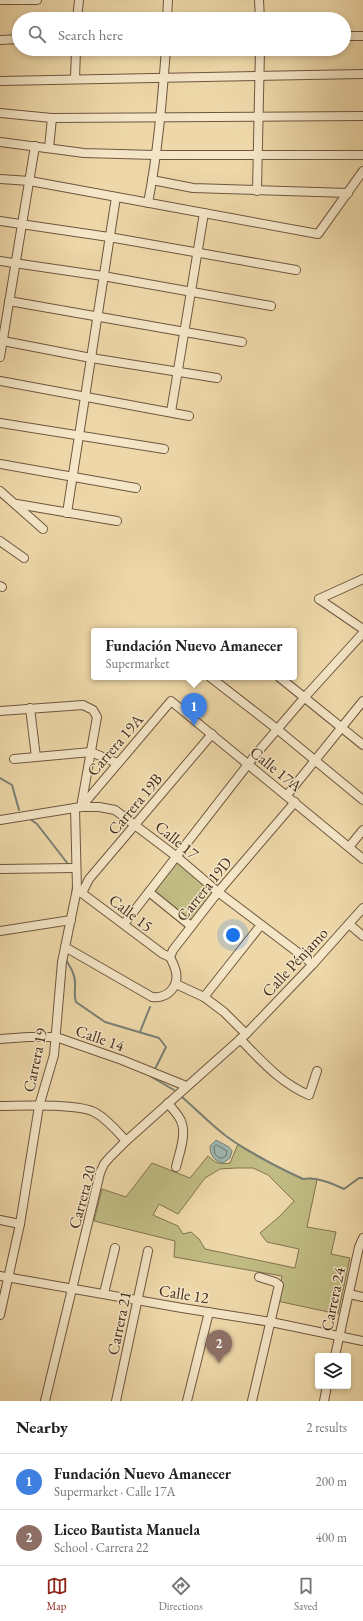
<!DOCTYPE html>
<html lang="en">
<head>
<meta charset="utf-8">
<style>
  body { margin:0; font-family:"EB Garamond",serif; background:#f2f2f2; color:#222 }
  .controls { position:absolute; right:12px; bottom:12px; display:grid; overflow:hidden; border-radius:4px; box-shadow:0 2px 6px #0003 }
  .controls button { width:36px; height:36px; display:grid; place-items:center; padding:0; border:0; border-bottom:1px solid #e0e0e0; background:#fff; color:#222; font:20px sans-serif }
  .you { position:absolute; left:233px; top:935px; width:14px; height:14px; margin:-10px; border:3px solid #fff; border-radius:50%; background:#1a73e8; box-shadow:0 0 0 6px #1a73e833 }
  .badge { display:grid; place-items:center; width:26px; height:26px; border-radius:50%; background:#8f2418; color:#fff; font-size:13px; font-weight:700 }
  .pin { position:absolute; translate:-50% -33px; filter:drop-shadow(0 1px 2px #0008) }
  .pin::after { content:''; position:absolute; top:21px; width:14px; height:12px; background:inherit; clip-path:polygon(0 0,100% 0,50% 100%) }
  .popup { position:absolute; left:91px; top:628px; width:206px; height:52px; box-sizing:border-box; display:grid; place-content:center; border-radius:4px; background:#fff; filter:drop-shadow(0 1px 3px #0005); font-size:13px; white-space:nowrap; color:#767676 }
  .popup b { font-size:15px; color:#222 }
  .popup::after { content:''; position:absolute; left:50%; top:100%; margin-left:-8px; border:8px solid transparent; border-top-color:#fff }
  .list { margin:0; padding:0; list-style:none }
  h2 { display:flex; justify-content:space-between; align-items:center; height:52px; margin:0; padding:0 16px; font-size:17px }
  h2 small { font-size:13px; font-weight:400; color:#767676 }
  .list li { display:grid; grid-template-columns:26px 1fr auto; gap:12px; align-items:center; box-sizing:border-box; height:56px; padding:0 16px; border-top:1px solid #e0e0e0 }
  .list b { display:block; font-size:15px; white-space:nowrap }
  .list p { margin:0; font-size:13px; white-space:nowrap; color:#767676 }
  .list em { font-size:13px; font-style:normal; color:#767676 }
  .icon { flex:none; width:22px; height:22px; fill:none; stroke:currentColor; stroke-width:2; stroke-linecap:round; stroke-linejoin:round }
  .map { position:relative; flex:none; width:363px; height:1401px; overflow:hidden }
  .search { position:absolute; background:#fff; box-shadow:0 2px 6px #0003; left:12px; right:12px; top:12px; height:44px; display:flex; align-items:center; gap:10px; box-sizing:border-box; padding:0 14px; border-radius:22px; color:#767676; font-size:15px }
  .sheet { height:164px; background:#fff }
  nav { display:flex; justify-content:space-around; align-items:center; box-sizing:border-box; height:56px; border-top:1px solid #e0e0e0; background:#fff; font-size:11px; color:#767676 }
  nav a { display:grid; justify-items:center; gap:2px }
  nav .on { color:#8f2418 }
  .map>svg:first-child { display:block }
  .green { fill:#c0bc83; stroke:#827450; fill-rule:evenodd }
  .water { fill:#9cb8b2; stroke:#798076 }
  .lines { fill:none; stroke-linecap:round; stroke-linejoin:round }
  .shore { stroke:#707267; stroke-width:1 }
  .stream { stroke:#798076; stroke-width:2 }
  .street-casing { stroke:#6f573f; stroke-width:10 }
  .street { stroke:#f4e6c7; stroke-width:8 }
  .labels { text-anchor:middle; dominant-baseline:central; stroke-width:3; stroke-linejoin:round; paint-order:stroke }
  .street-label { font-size:16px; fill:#452c1c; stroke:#f4e6c7 }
</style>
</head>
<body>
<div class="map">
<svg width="363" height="1401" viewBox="0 0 363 1401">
  <rect width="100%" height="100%" fill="#eed8a9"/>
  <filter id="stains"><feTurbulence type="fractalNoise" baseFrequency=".005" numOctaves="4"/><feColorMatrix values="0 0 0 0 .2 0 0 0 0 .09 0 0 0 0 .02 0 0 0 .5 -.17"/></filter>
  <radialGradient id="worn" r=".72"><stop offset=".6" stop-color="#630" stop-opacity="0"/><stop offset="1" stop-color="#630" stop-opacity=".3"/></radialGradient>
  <g class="green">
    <polygon points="177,861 215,892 191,923 152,892"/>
    <path d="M238 1144 280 1168 303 1179 311 1178 317 1180 307 1227 336 1232 331 1254 350 1258 338 1314 277 1301 282 1276 174 1257 175 1241 94 1221 102 1189 126 1197 152 1163 190 1178 208 1156C216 1163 219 1165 230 1163ZM236 1168H253L268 1175 294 1201 280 1216 260 1233 267 1242 299 1249 295 1268 205 1249 199 1239 191 1232 183 1234 178 1226 153 1215 159 1204 178 1214 205 1178 220 1169Z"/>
  </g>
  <path class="water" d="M216 1140 229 1147 232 1151 230 1158 223 1163C214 1161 210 1155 210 1146Z"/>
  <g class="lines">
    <polygon class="shore" points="217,1145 227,1151 226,1156 222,1158 219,1158 215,1154 214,1147"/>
    <g class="stream">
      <polyline points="0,778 12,785 19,810"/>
      <polyline points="30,819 37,824 68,864"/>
      <polyline points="72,895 73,886"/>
      <path d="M66 960C71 968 76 976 75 986 75 993 74 995 76 1002L105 1022 159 1038 166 1047 155 1069"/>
      <polyline points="140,1032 150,1007"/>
      <polyline points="150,1076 174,1090"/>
      <path d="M182 1097C197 1110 210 1124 226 1136 249 1153 277 1167 303 1179 317 1177 331 1183 344 1189L359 1178H363"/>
    </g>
    <defs>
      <g id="street">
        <polyline points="0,0 37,0"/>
        <polyline points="259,0 260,19"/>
        <polyline points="77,19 79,0"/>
        <polyline points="167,19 168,0"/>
        <polyline points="344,36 363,36"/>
        <polyline points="0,40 19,39"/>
        <polyline points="75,79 76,49"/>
        <polyline points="0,81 363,74"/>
        <polyline points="0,113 52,118 363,116"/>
        <polyline points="0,142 84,153 155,155 363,155"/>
        <polyline points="49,148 52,118"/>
        <polyline points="0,179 30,181 318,234 363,171"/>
        <polyline points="152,180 193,188 348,193"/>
        <polyline points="257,191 260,49"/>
        <path d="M148 203C158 152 162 101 166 49"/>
        <polyline points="0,221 109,237 296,270"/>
        <polyline points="0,261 103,276 271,306"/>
        <polyline points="9,301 242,342"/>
        <polyline points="3,341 91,358 217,378"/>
        <polyline points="0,357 35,146"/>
        <polyline points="0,381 189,416"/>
        <polyline points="171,412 204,213"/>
        <polyline points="0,423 164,449"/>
        <polyline points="0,464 136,488"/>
        <polyline points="0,491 43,529"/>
        <polyline points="17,504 117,521"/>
        <polyline points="67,513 116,197"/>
        <polyline points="0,541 24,558"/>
        <polyline points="0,586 2,587"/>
        <polyline points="319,599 363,629"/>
        <polyline points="319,599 363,579"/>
        <polyline points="210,677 277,729 363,800"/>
        <polyline points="279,677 363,745"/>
        <polyline points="30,708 36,757"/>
        <polyline points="0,711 83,705 93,710 97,717 81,807"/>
        <polyline points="14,759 91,752 117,763"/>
        <polyline points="287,795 363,701"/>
        <polyline points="81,807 171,701 363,859"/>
        <polyline points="0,820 81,807 99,807 115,810 177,857 218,892 313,964"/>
        <polyline points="349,847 363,830"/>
        <polyline points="0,869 75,868"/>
        <polyline points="79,891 163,954 170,957"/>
        <polyline points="149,892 191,926"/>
        <polyline points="82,893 89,879 212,734"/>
        <polyline points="124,924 256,754 304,698 363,633"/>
        <polyline points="349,924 363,936"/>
        <polyline points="0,931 71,920"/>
        <path d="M65 947 152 997C167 999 179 987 176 972 175 967 172 961 170 957L173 950 218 892 295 802"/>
        <polyline points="176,984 204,997 224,1012 246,1034"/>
        <polyline points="204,997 261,925"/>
        <polyline points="0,1039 28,1037 56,1037 122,1060 186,1086"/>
        <path d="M240 1039C261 1060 280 1083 309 1095L317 1071"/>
        <path d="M168 1103C172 1109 178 1114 181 1121 187 1134 179 1154 176 1167"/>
        <path d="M0 1106C22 1106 79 1103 96 1113 108 1120 117 1131 126 1141"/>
        <polyline points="0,1220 20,1224"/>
        <polyline points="0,1276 182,1308 271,1322 363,1341"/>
        <polyline points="104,1293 115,1248"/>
        <polyline points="349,1294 363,1297"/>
        <polyline points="0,1315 20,1224 39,1106 54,1055 62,962 77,889 75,808"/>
        <polyline points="335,1356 359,1247 363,1238"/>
        <polyline points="45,1401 100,1173 104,1164 110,1157 126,1141 246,1034 313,964 363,908"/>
        <polyline points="116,1401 148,1251"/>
        <polyline points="187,1401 209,1312"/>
        <polyline points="252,1401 279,1285 275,1282 259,1277"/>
        <polyline points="324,1401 327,1386"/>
      </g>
    </defs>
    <use href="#street" class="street-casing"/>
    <use href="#street" class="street"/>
  </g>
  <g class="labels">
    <g class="street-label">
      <text transform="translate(115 745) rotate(-49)">Carrera 19A</text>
      <text transform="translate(276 769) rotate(39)">Calle 17A</text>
      <text transform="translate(135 804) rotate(-50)">Carrera 19B</text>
      <text transform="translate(177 840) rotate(39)">Calle 17</text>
      <text transform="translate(204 889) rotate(-51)">Carrera 19D</text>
      <text transform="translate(131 913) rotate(37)">Calle 15</text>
      <text transform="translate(295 962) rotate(-47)">Calle Pénjamo</text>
      <text transform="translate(100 1038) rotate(19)">Calle 14</text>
      <text transform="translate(35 1060) rotate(-78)">Carrera 19</text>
      <text transform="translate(82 1197) rotate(-75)">Carrera 20</text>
      <text transform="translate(184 1294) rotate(9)">Calle 12</text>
      <text transform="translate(333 1299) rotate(-78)">Carrera 24</text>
      <text transform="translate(119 1323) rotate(-78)">Carrera 21</text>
    </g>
  </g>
  <rect width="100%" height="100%" filter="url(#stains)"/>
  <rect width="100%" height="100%" fill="url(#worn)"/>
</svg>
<div class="controls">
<button><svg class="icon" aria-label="layers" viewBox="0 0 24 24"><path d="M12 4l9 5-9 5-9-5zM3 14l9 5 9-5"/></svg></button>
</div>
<div class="you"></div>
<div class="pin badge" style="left:194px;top:726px;background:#3f7fe0">1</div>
<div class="popup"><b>Fundación Nuevo Amanecer</b>Supermarket</div>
<div class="pin badge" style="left:219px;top:1363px;background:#8d6e63">2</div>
<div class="search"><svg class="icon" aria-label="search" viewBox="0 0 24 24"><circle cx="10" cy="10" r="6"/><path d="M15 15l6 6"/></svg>Search here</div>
</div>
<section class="sheet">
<h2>Nearby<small>2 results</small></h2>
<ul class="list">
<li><span class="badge" style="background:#3f7fe0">1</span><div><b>Fundación Nuevo Amanecer</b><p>Supermarket · Calle 17A</p></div><em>200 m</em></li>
<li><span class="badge" style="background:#8d6e63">2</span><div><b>Liceo Bautista Manuela</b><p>School · Carrera 22</p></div><em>400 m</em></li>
</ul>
</section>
<nav>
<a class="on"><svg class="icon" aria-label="map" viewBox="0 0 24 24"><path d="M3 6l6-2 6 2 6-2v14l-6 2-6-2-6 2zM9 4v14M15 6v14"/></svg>Map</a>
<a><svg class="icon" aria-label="directions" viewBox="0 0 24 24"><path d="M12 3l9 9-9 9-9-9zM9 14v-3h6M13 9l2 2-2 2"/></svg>Directions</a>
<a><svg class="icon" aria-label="saved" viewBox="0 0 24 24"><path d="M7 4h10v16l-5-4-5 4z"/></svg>Saved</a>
</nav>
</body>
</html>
